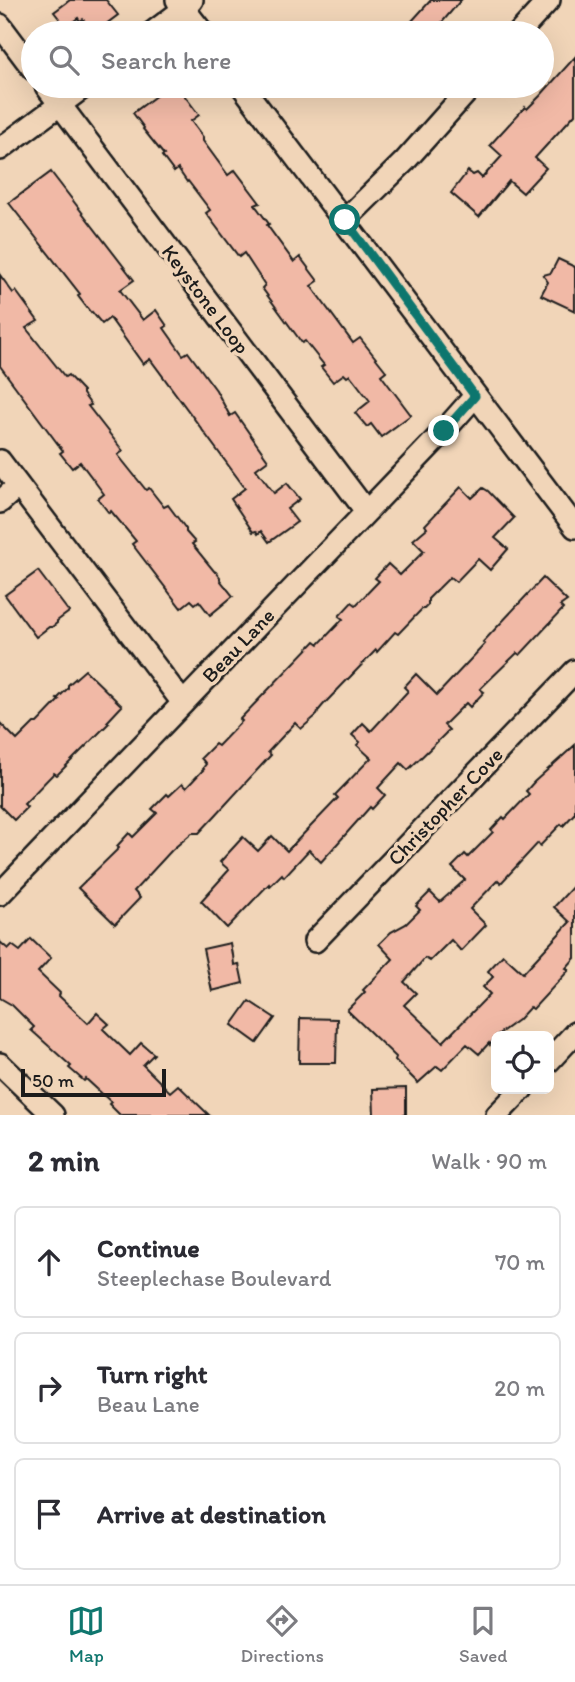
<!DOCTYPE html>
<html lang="en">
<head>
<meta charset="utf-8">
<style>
  body { margin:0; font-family:Itim,sans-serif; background:#f7f7f7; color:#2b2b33 }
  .controls { position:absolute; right:21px; bottom:21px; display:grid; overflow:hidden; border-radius:10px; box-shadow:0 7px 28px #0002 }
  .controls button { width:63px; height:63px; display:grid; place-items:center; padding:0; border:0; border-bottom:2px solid #e1e1e2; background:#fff; color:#2b2b33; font:35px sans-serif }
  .scale { position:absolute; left:21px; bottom:18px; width:145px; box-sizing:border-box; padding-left:7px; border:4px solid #1c1c1c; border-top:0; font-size:19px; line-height:24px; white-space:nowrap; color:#1c1c1c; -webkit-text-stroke:5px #f1d5b8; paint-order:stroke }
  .stop { position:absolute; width:21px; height:21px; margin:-16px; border:5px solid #0f766e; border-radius:50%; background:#fff }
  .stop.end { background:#0f766e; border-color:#fff; box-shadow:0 2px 7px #0008 }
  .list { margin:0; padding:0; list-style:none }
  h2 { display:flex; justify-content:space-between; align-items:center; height:91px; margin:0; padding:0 28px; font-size:30px }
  h2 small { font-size:23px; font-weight:400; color:#7c7c81 }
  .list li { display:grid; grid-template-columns:46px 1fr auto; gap:21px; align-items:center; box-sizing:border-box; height:112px; margin:0 14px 14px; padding:0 14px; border:2px solid #e1e1e2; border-radius:10px }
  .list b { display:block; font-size:26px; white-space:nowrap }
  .list p { margin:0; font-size:23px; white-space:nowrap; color:#7c7c81 }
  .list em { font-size:23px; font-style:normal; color:#7c7c81 }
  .icon { flex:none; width:38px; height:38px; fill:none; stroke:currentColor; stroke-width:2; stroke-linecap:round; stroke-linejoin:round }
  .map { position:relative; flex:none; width:575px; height:1115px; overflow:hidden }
  .search { position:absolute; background:#fff; box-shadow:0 7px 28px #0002; left:21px; right:21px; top:21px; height:77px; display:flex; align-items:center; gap:18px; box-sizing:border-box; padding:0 24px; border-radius:38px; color:#7c7c81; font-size:26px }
  .sheet { height:469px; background:#fff }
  nav { display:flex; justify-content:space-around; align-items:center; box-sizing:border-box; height:98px; border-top:2px solid #e1e1e2; background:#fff; font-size:19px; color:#7c7c81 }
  nav a { display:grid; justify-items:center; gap:4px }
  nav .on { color:#0f766e }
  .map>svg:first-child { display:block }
  .building { fill:#f1b9a6; stroke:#1c1c1c; stroke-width:2 }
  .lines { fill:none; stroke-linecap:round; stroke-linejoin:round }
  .minor-casing { stroke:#1c1c1c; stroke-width:26 }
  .minor { stroke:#f1d5b8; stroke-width:21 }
  .route { stroke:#0f766e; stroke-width:9 }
  .labels { text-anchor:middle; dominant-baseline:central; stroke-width:7; stroke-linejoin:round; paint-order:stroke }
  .street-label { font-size:21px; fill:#1c1c1c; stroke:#f1d5b8 }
</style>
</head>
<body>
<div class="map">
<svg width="575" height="1115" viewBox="0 0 575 1115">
  <rect width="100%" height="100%" fill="#f1d5b8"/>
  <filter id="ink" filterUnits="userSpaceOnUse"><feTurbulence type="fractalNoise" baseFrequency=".0143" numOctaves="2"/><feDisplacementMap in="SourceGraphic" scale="14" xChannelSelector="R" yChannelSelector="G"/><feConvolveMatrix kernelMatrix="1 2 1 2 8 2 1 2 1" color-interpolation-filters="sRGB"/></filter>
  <g filter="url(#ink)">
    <g class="building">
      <polygon points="70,0 106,0 118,15 94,33 83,19 80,21 78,18 66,27 54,12"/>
      <polygon points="431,0 461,0 433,33 401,33"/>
      <polygon points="575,57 575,114 535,158 546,168 523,193 509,181 479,217 451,193 468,171 473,175 477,173 482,178 502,156 490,145 525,107 527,109 540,96"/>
      <polygon points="169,86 174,86 179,93 181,91 199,115 191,121 203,137 203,141 228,175 235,170 260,203 255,205 269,224 267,225 294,262 300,257 318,281 311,286 353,343 360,338 386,371 381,375 411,415 381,437 371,424 367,427 355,413 370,401 350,375 347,377 344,374 333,382 321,367 324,365 305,341 302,343 262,288 265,285 244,253 239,257 206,213 210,210 188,181 187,182 178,169 174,172 162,156 164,155 143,129 144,128 133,113"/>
      <polygon points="51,172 134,280 120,290 143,320 156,310 167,326 164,328 183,355 188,352 216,390 230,416 235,413 268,460 256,469 274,493 287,483 300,499 287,509 297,522 269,542 261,531 258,534 256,531 253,532 231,499 245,488 150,359 143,364 110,318 102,324 92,312 91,313 78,296 80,294 9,203"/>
      <polygon points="558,259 575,267 575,311 541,295 548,282 543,275 551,273"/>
      <polygon points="0,275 13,293 16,291 38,321 26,328 65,377 68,375 83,391 83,394 91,405 88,406 123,451 118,455 146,490 149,488 164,507 168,505 186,529 186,532 195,542 192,544 214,571 216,572 220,577 220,580 233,596 210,615 199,601 195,604 191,600 181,608 132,544 136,541 111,511 109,513 98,499 104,494 80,462 72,468 60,453 63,451 0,366"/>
      <polygon points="461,487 472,498 483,488 488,491 514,518 495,538 508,549 490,570 478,559 456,582 450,577 428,599 428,605 424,609 422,609 398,634 395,632 377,652 376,650 324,704 318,711 317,715 301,729 295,723 268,752 271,755 214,817 199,833 192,833 172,850 134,891 140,898 115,924 78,888 119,848 117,846 129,833 133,837 157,813 152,809 167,794 169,796 182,784 186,788 204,769 203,768 206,764 201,758 215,744 218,746 242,721 240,719 315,641 319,644 343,619 339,616 352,602 356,605 379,581 375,578 388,564 400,575 424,551 413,540 427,528 425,525"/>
      <polygon points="38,571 69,612 57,621 57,623 52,627 49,627 36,637 5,595"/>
      <polygon points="543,578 567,601 560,606 563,609 520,655 517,653 480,689 484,692 470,707 466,703 444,725 449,730 435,744 408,770 401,763 378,788 385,795 372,809 370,807 321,862 309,850 284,877 282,874 270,886 269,884 227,928 201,901 229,870 220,862 243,837 258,851 272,836 287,851 338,798 335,795 371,758 357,745 360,742 352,735 363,723 371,731 408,691 404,687 416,674 437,695 485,644 483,642"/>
      <polygon points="85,670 122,706 107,722 109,723 57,775 54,773 24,804 27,807 14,820 0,806 0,723 17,740 34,723 37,723 59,700 57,699 68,688 68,685"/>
      <polygon points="575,745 575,813 563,826 561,824 540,846 538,843 501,883 498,880 470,909 486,925 461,951 451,940 430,961 425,958 404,982 416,993 404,1005 443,1042 490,994 483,987 493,977 488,971 503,955 523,973 570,922 554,907 575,884 575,958 566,968 569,970 533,1009 530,1007 518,1020 496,1036 490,1045 489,1043 479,1054 467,1044 442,1070 437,1066 418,1083 395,1060 396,1057 347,1010 365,992 363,990 393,959 379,944 391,932 406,924 420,910 416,906 430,892 440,902 465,880 452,867 465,854 468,857 493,832 491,830 503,817 505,819 529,794 526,791 534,782"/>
      <polygon points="31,939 51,958 38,972 60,993 59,996 88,1023 97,1013 109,1024 103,1029 130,1055 141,1043 154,1054 143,1065 170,1092 178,1085 209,1115 120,1115 109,1104 111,1102 86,1079 84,1081 69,1068 71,1066 31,1030 34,1027 12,1005 0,998 0,942 8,949 12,945 20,951"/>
      <polygon points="230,943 232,955 233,955 234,965 239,964 243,983 212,991 203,949"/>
      <polygon points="249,1001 275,1018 257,1043 232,1025"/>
      <polygon points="300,1018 337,1019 336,1063 299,1063"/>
      <polygon points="406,1088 406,1115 374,1115 373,1089"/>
    </g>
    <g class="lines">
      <defs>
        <g id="minor">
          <polyline points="177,0 203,33"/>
          <polyline points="0,25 33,69"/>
          <polyline points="152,33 184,9 192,0"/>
          <polyline points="519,33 549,0"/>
          <polyline points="46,86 366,511"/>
          <polyline points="242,86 575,527"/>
          <polyline points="0,149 85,86"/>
          <polyline points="345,220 405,161 472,86"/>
          <polyline points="0,461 183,703"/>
          <polyline points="0,502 18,486"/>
          <polyline points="0,894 444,431 475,396"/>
          <polyline points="315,941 575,671"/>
          <polyline points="549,1061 575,1033"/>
          <polyline points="0,1064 53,1115"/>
          <polyline points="497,1115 522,1089"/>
        </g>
      </defs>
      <use href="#minor" class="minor-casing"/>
      <use href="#minor" class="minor"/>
    </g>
  </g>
  <g class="lines" filter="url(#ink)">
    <polyline class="route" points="345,220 475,396 444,431"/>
  </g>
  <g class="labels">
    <g class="street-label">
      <text transform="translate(206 299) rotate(53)">Keystone Loop</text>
      <text transform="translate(238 645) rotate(-46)">Beau Lane</text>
      <text transform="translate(445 806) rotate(-46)">Christopher Cove</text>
    </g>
  </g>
</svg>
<div class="controls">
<button><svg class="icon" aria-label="locate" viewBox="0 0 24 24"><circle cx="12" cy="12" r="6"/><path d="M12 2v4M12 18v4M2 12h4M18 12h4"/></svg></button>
</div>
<div class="scale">50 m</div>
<div class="stop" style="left:345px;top:220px"></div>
<div class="stop end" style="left:444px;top:431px"></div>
<div class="search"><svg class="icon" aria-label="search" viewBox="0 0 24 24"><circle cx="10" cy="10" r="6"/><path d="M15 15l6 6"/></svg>Search here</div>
</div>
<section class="sheet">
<h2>2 min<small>Walk · 90 m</small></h2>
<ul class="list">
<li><svg class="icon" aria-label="ahead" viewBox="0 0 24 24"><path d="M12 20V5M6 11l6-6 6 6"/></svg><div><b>Continue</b><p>Steeplechase Boulevard</p></div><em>70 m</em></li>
<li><svg class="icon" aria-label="right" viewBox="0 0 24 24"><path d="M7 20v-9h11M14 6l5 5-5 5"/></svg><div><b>Turn right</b><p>Beau Lane</p></div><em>20 m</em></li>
<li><svg class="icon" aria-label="arrive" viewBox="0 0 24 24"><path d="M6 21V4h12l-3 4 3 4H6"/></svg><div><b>Arrive at destination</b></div></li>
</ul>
</section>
<nav>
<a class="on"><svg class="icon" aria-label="map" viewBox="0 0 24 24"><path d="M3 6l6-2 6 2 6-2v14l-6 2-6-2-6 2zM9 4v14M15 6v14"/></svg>Map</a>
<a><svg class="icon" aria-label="directions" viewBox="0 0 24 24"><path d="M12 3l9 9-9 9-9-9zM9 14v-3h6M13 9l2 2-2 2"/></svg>Directions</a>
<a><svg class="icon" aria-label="saved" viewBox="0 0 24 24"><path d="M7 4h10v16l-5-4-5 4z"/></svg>Saved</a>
</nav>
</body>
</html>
